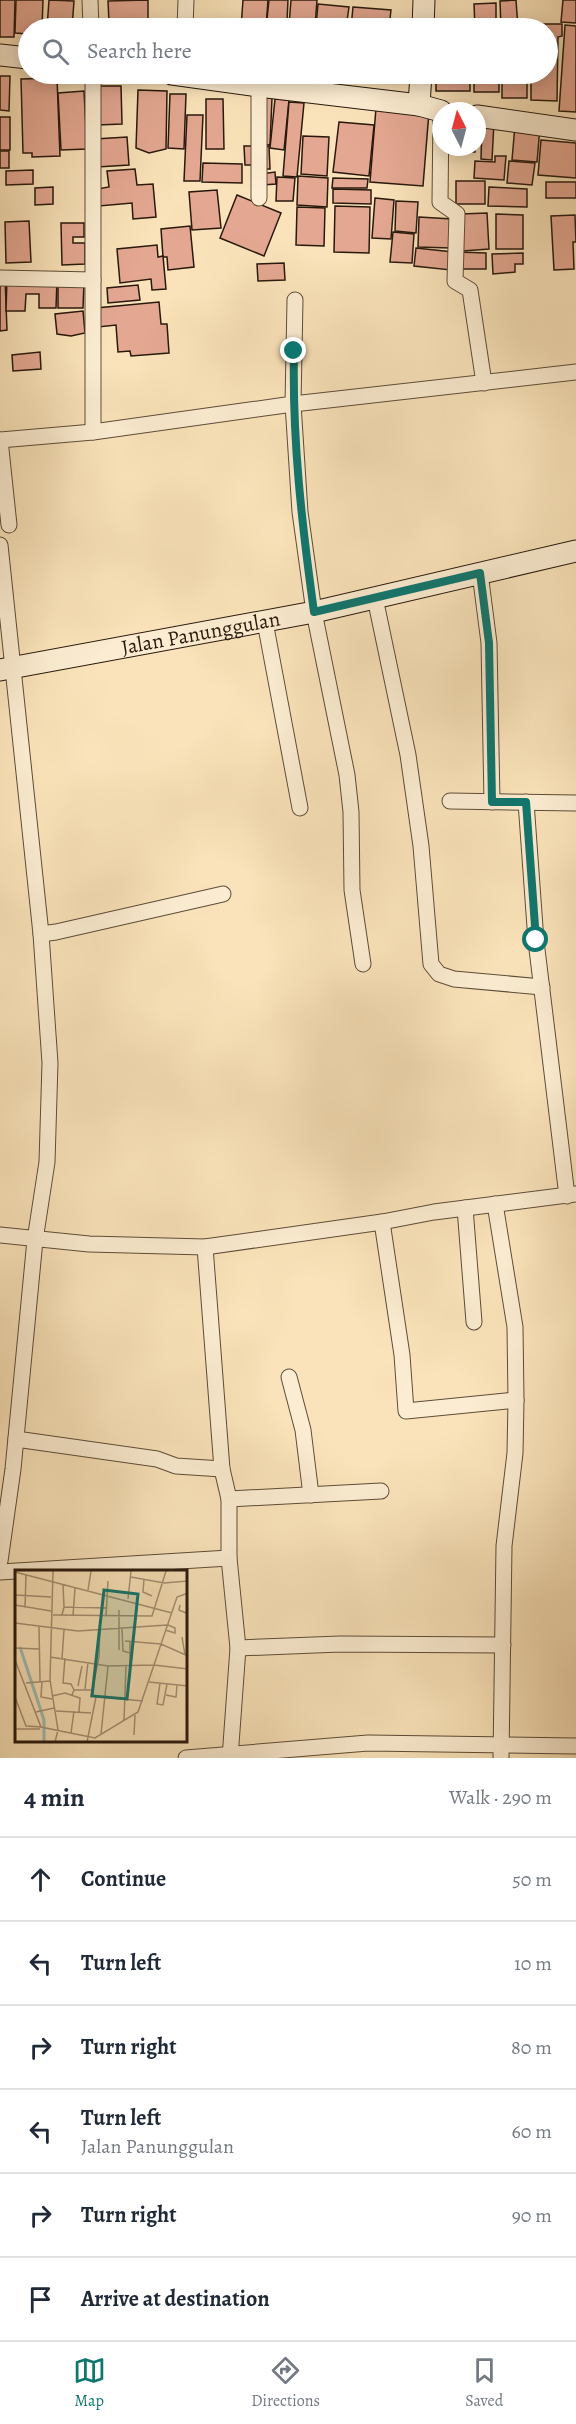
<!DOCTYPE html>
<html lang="en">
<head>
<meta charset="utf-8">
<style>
  body { margin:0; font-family:Alegreya,serif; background:#f2f2f3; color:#1f2937 }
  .compass { position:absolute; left:432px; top:102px; width:54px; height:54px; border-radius:50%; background:#fff; box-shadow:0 3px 15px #0003; rotate:354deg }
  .stop { position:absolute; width:18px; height:18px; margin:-14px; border:4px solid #0f766e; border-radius:50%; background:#fff }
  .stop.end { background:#0f766e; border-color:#fff; box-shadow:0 2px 6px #0008 }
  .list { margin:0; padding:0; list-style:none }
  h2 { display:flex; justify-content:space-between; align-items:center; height:78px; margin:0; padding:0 24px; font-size:26px }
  h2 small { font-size:20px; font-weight:400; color:#747a83 }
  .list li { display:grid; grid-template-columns:39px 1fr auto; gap:18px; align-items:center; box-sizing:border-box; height:84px; padding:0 24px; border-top:2px solid #e0e1e3 }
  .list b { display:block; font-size:22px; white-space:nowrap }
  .list p { margin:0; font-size:20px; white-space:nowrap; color:#747a83 }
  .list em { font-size:20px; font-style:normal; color:#747a83 }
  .icon { flex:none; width:33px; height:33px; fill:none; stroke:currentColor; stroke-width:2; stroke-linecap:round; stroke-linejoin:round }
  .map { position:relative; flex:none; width:576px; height:1758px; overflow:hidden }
  .search { position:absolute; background:#fff; box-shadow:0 3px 15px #0003; left:18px; right:18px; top:18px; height:66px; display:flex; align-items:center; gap:15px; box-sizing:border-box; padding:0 21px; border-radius:33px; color:#747a83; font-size:22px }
  .sheet { height:582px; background:#fff }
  nav { display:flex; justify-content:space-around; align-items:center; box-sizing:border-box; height:84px; border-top:2px solid #e0e1e3; background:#fff; font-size:16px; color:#747a83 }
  nav a { display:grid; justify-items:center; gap:3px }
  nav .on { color:#0f766e }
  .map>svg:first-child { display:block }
  .building { fill:#e4a892; stroke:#29190d; stroke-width:1.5 }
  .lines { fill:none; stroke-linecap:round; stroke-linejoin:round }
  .street-casing { stroke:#5d4c38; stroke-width:17 }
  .secondary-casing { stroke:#29190d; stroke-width:23 }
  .street { stroke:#fcedd2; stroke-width:15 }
  .secondary { stroke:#fcedd2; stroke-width:21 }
  .route { stroke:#0f766e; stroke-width:8 }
  .labels { text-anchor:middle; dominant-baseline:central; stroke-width:6; stroke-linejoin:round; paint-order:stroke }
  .street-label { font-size:21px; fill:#29190d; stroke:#fcedd2 }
  .inset-river { fill:none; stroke:#9fbeb4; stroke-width:3 }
  .inset-road { fill:none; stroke:#a69275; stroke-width:1.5 }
  .view { fill:#0f766e; fill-opacity:0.15; stroke:#0f766e; stroke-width:3 }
  .inset-edge { fill:none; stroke:#29190d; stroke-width:3 }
</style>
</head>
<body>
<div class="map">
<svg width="576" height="1758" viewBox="0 0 576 1758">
  <rect width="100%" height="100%" fill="#fae3ba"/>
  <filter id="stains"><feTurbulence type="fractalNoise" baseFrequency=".00333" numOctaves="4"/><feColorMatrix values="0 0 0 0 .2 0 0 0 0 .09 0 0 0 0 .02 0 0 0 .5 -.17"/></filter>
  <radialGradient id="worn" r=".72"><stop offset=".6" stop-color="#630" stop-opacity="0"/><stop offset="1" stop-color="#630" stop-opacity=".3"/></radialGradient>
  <g class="building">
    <polygon points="0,0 15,0 14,37 0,37"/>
    <polygon points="16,0 43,0 42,28 28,28 28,34 15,33"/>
    <polygon points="49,0 74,1 72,28 47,28"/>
    <polygon points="148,0 148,19 109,22 108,1"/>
    <polygon points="243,0 268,0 266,28 241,28"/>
    <polygon points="269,0 288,0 287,21 267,19"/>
    <polygon points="291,0 317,0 315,27 289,25"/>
    <polygon points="516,0 518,28 501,28 500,1"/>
    <polygon points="563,0 576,0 576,23 561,22"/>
    <polygon points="496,3 496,28 475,28 474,4"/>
    <polygon points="318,4 349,7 346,28 316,26"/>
    <polygon points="353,7 391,10 389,28 351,28"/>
    <polygon points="146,22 147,28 131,28 131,23"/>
    <polygon points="536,24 562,24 562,36 558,37 557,101 531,100 531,74 548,74 548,28 536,28"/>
    <polygon points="565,25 576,26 576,112 559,111"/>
    <rect x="436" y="74" width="34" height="17"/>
    <rect x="474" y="74" width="25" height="18"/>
    <rect x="502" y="74" width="25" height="24"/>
    <polygon points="0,76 10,76 9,111 0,110"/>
    <polygon points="57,78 60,156 32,157 32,153 23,153 21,79"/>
    <polygon points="96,86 121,86 122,124 97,125"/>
    <polygon points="138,90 167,91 166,149 149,153 136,148"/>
    <polygon points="84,91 87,149 61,150 58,93"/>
    <polygon points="170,94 186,94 184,149 168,148"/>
    <polygon points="262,97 272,98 270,145 260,144"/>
    <polygon points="206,99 223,99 224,149 206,149"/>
    <polygon points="275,99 289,100 284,150 270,148"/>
    <polygon points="289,102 304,103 297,177 283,176"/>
    <polygon points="376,108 429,112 423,186 370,182"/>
    <polygon points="187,115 203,115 200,181 184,181"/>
    <rect x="0" y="117" width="10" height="33"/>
    <polygon points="482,121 494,122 492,160 481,159"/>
    <polygon points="339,122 374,125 369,176 333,172"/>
    <polygon points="515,125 540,127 537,162 512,160"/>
    <polygon points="303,136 329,137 327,176 301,174"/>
    <polygon points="127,137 129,165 97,167 95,139"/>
    <polygon points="541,140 576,143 576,178 538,175"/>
    <polygon points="244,146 257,146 258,165 245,165"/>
    <polygon points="269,146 270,169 260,169 259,147"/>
    <polygon points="445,147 475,147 475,152 445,151"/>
    <rect x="0" y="151" width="9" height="17"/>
    <polygon points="495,156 506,156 504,180 474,178 475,161 495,162"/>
    <polygon points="509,161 535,163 532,185 507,183"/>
    <polygon points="203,163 242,164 242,183 202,182"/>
    <polygon points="135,169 137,185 153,184 156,217 133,219 132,203 99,206 97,189 109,187 107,171"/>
    <polygon points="33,170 33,184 6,185 6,171"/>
    <polygon points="275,172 276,184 262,185 261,174"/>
    <polygon points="298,176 328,178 327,207 297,205"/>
    <polygon points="277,177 295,178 293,201 276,201"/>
    <polygon points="333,178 368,179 367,188 332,188"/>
    <rect x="456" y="181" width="29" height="23"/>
    <rect x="546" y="182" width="30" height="16"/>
    <polygon points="53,187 53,204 35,205 35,188"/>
    <polygon points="489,187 527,189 527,207 488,206"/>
    <polygon points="333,189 371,190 371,204 333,203"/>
    <polygon points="217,190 221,228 192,230 189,192"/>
    <polygon points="237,195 281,213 264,256 220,238"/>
    <polygon points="375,198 394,200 391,239 372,238"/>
    <polygon points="396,201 418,202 416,233 395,231"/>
    <polygon points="335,206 370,207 369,253 334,252"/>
    <polygon points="297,207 325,208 324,246 296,245"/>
    <polygon points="487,213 489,249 463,251 461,214"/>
    <polygon points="496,214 523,215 523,249 496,249"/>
    <polygon points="575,215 576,242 573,242 574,269 554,270 551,216"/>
    <polygon points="419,217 452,219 451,248 418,247"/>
    <polygon points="29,221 31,262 6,263 5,222"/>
    <polygon points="61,223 84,223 84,237 73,237 73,243 85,243 85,264 62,265"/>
    <polygon points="190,226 194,267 168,270 167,257 163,257 161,229"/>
    <polygon points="393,232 414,234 412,263 390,262"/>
    <polygon points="157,245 158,257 163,256 166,289 152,290 151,279 120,283 117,249"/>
    <polygon points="416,248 453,252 451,270 414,266"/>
    <polygon points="457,252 486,253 486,269 456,269"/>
    <polygon points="523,253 523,264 515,264 515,272 493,274 492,254"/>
    <polygon points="284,263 285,280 258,281 257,264"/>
    <polygon points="5,278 7,330 0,331 0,279"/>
    <polygon points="7,279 57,280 56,308 39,308 39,294 26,294 25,311 6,311"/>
    <polygon points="58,281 84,282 83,308 58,308"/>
    <polygon points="138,285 140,300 108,303 107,288"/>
    <polygon points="159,302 161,324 167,324 169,353 131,356 130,351 118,352 116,325 98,327 96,308"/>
    <polygon points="83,311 85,333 71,336 57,334 55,314"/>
    <polygon points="40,352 41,369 13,371 12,355"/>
  </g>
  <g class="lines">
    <defs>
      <g id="street">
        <polyline points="90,0 91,28"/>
        <polyline points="185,28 186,0"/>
        <polyline points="93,74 93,432"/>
        <polyline points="441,111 440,202 457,214 455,281 470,290 484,383"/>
        <polyline points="259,198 259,86"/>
        <polyline points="0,278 93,280"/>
        <polyline points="295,300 293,404 300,512 314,612 347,775 351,812 352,890 363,964"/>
        <polyline points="0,440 93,432 293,404 576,372"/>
        <polyline points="0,440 9,525"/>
        <polyline points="480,573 489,643 492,802"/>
        <polyline points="375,598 408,755 421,846 431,964 439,974 454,979 542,987"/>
        <polyline points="265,622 300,808"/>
        <polyline points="450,801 576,803"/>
        <polyline points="526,802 536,941 567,1196"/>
        <polyline points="41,934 56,932 223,894"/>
        <polyline points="495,1204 515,1327 516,1400 515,1453 504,1546 501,1758"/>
        <polyline points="465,1208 474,1322"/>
        <polyline points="382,1222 402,1355 406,1411 516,1400"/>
        <polyline points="0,1235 89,1244 205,1247 382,1222 434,1212 576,1194"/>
        <polyline points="205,1247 222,1469 229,1499 229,1558 238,1648 230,1758"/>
        <polyline points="289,1377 303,1430 311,1495"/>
        <polyline points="16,1439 157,1459 176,1466 222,1469"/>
        <polyline points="229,1499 381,1491"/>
        <polyline points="0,1561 13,1469 35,1240 47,1162 50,1063 41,934 0,545"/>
        <polyline points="0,1572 229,1558"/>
        <polyline points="238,1648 340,1644 503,1645"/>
        <polyline points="186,1758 368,1743 576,1746"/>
      </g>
      <g id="secondary">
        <polyline points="423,28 424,0"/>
        <polyline points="0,55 28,58"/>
        <polyline points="172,74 259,86 419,105 441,111"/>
        <polyline points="419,105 421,74"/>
        <polyline points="477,116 576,130"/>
        <path id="s1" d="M0 670 314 612 576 551"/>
      </g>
    </defs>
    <use href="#street" class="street-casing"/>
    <use href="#secondary" class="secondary-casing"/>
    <use href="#street" class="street"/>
    <use href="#secondary" class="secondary"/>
  </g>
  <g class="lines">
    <path class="route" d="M294 351C292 439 302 525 314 612L480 573 489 643 492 802H526L536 940"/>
  </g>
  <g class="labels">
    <g class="street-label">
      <text stroke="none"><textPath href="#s1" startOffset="204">Jalan Panunggulan</textPath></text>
    </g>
  </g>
  <g transform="translate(15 1570)">
    <rect width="172" height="172" fill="#fae3ba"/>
    <path class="inset-river" d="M5 77 29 150V172"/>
    <path class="inset-road" d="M38 1 35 110 43 160 40 172M0 2 157 43M116 7 149 13 173 11M129 9 128 22 137 26M48 15 49 37M73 20 76 1M0 25 36 27M113 29 116 1M0 35 36 41M165 35 164 40 171 43 173 38M10 38 11 5M38 45 137 46 151 1M47 45 49 37 92 38M58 46 60 18M91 47 93 11M0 53 63 61 152 55M85 53 84 87 76 126 128 131M24 57 25 111M107 59 108 81 115 83M150 60 160 63V58L153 55M167 67 170 85M110 71 146 74 173 86M0 78 24 79M104 80V40M35 87 93 96 139 95 173 99M47 88 49 60M50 88 48 113 56 114 59 120M0 90 26 157 80 168 123 142 162 27 173 23M115 96V72M27 111 26 127 37 129M134 112 173 116M11 113 35 111M145 113 142 134 148 135 152 114M63 116 67 96M70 119 73 92M57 125 59 120H77M151 125 161 127 162 115M37 126 50 123 65 128 64 142M0 127 11 156 27 157M41 141 76 143M21 142 39 138M109 150 111 96M0 159H25M56 163 59 141M86 164 93 96M119 165 120 145M72 172 81 127"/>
    <path class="view" d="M89 20 123 24 112 129 77 126Z"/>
    <rect width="172" height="172" class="inset-edge"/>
  </g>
  <rect width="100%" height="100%" filter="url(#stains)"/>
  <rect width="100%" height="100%" fill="url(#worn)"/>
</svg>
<svg class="compass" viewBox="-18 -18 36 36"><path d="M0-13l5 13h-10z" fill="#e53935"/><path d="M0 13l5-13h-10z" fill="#747a83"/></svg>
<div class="stop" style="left:536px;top:940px"></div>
<div class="stop end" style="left:294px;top:351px"></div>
<div class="search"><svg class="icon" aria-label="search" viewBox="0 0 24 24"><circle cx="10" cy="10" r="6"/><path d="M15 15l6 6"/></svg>Search here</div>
</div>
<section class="sheet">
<h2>4 min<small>Walk · 290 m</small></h2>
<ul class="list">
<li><svg class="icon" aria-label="ahead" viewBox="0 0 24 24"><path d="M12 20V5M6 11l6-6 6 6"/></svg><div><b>Continue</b></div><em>50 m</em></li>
<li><svg class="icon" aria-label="left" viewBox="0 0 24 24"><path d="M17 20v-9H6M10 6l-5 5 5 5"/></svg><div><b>Turn left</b></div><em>10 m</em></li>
<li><svg class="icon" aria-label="right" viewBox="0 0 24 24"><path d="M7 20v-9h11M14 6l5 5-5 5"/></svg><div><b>Turn right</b></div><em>80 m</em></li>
<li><svg class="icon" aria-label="left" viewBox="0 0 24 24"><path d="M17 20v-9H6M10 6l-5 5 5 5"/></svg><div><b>Turn left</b><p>Jalan Panunggulan</p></div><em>60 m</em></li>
<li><svg class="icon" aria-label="right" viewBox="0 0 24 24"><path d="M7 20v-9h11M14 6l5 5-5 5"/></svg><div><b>Turn right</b></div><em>90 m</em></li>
<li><svg class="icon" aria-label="arrive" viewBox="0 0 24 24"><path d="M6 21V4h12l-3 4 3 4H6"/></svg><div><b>Arrive at destination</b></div></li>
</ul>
</section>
<nav>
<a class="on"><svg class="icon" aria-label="map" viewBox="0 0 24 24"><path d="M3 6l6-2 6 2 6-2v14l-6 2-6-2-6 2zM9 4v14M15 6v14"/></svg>Map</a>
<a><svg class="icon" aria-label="directions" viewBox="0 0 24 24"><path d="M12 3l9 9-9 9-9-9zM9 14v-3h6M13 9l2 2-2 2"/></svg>Directions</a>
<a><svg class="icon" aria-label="saved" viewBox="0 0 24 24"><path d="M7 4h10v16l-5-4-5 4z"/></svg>Saved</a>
</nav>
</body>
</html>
